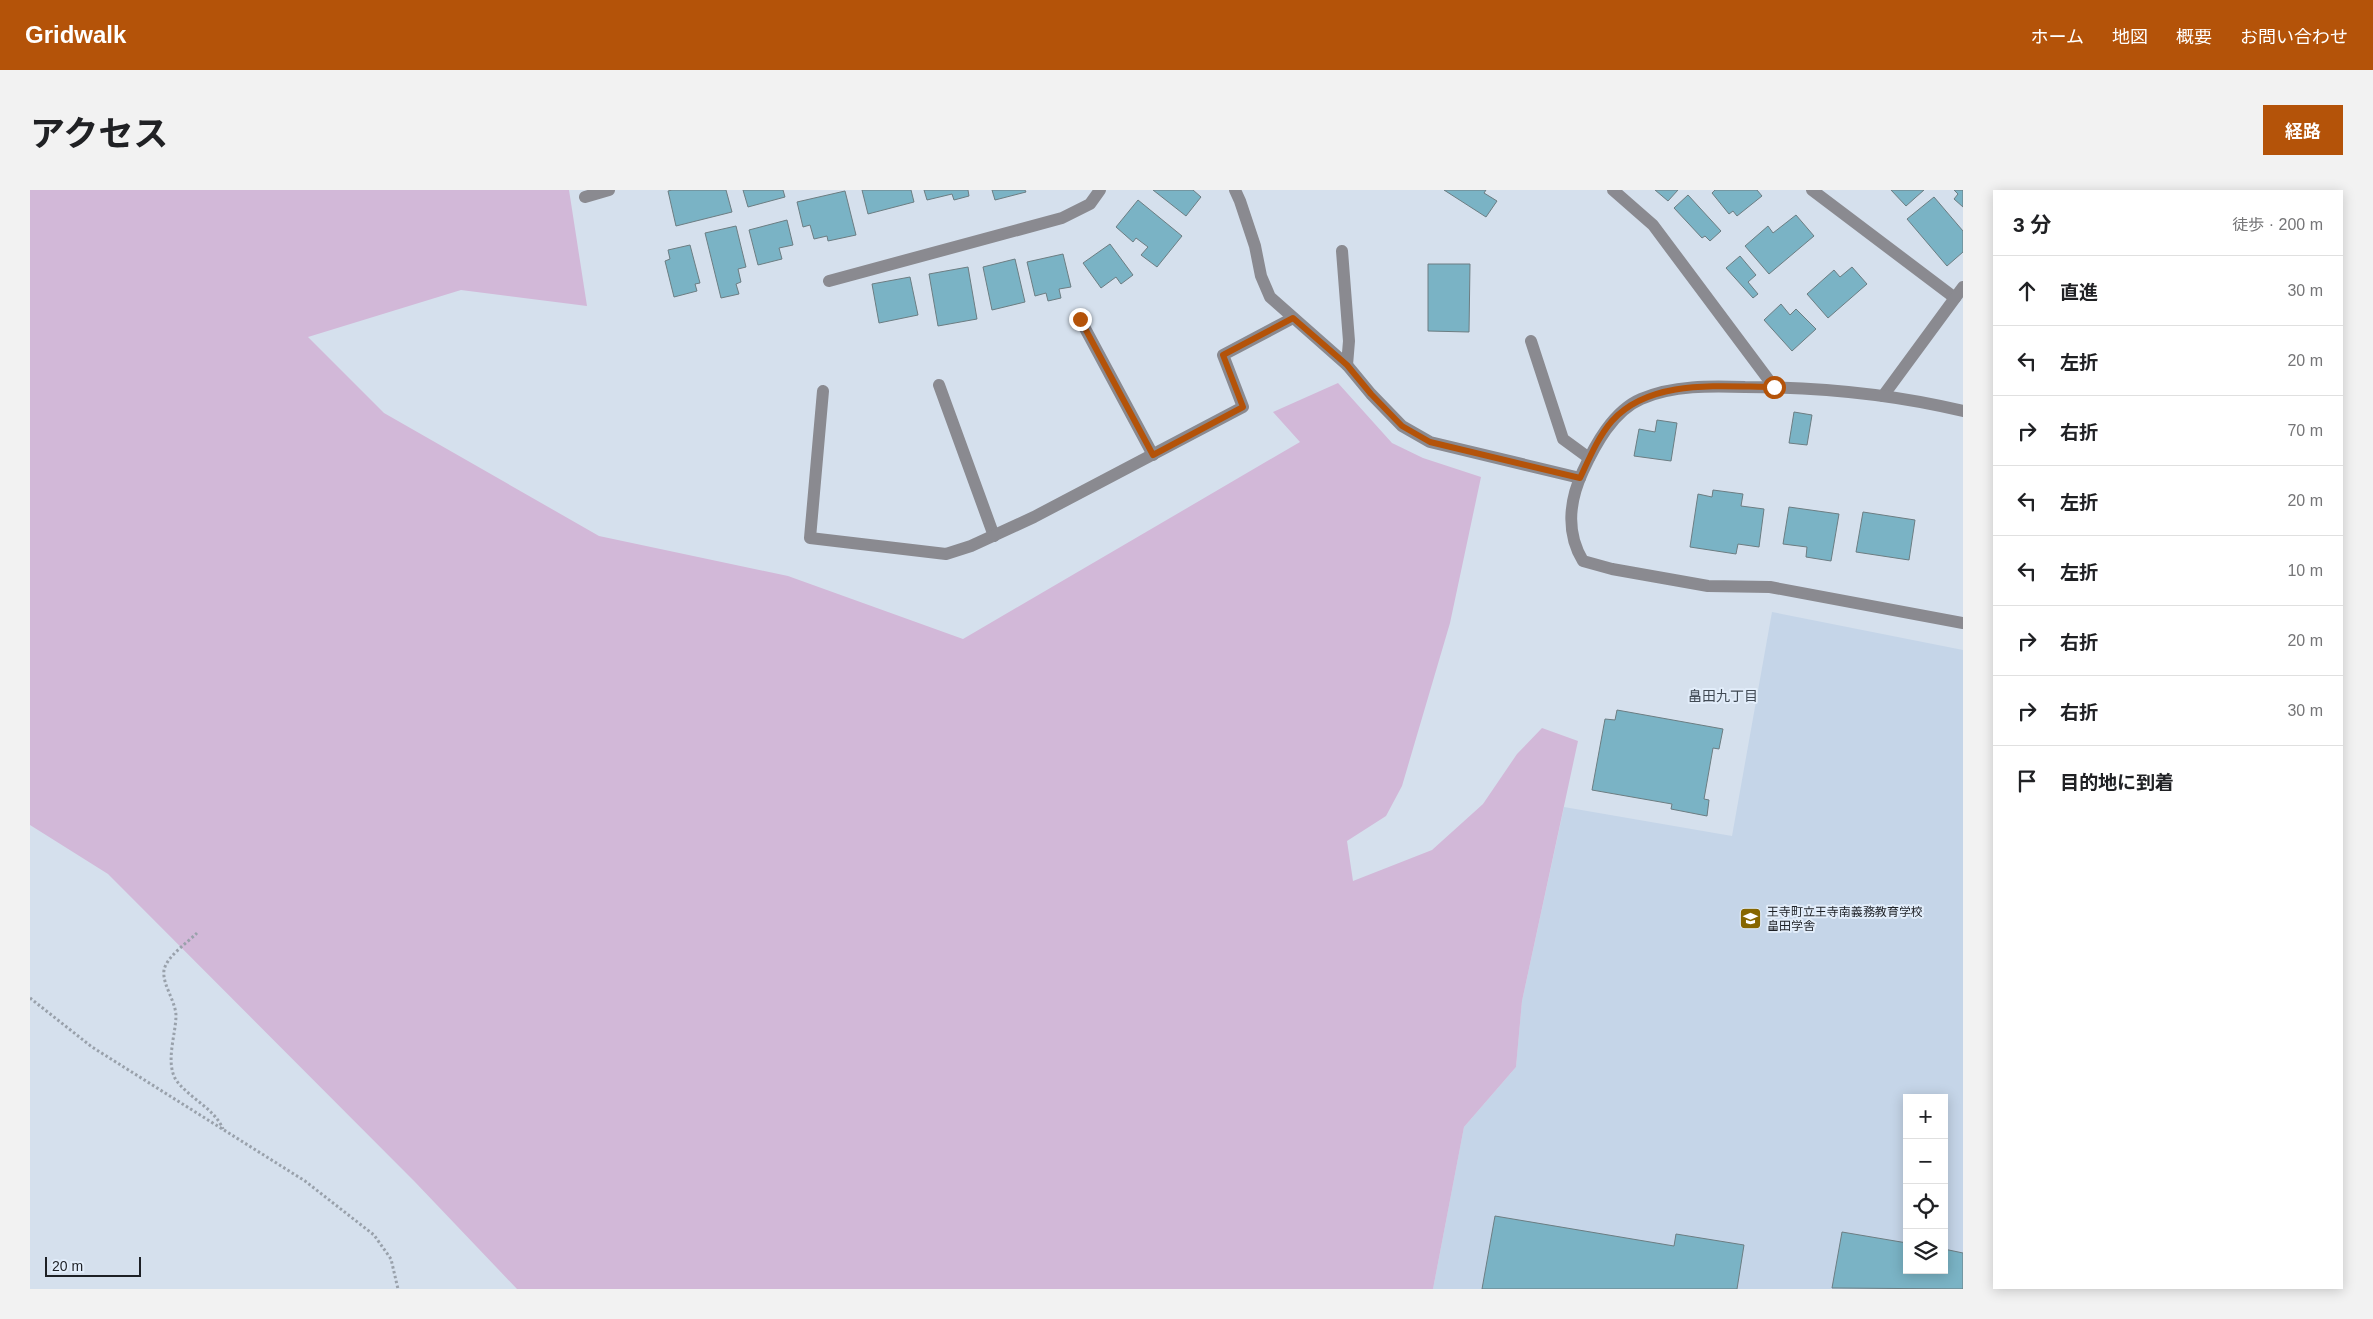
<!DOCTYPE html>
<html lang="ja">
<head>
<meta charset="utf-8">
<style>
  body { margin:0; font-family:Arial,"Noto Sans JP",sans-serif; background:#f2f2f2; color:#202124 }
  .controls { position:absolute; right:15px; bottom:15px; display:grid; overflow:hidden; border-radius:0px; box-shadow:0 2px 12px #0003 }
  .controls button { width:45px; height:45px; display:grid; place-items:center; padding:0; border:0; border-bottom:1px solid #e0e0e0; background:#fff; color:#202124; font:25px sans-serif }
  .scale { position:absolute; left:15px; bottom:12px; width:96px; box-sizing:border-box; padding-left:5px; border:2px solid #1d2025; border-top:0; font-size:14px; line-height:18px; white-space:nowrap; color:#1d2025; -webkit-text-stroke:4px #e2edfa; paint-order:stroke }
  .stop { position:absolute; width:15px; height:15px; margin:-11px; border:4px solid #b45309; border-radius:50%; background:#fff }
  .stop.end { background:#b45309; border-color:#fff; box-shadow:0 1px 5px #0008 }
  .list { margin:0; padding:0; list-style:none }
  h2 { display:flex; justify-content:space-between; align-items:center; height:65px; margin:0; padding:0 20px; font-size:21px }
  h2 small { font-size:16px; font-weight:400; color:#757577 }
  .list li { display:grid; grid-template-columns:32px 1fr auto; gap:15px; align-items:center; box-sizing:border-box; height:70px; padding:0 20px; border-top:1px solid #e0e0e0 }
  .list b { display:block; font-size:19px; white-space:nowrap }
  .list em { font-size:16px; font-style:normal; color:#757577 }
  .icon { flex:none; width:28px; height:28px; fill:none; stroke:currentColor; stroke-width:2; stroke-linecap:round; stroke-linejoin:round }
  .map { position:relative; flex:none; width:1933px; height:1099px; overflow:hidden; border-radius:0px }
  header { display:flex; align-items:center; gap:30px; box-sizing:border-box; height:70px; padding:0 25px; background:#b45309; color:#fff }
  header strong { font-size:24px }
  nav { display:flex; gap:28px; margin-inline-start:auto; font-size:18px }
  .intro { display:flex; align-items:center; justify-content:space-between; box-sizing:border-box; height:120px; padding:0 30px }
  h1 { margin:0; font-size:35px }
  .button { padding:12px 22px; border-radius:0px; background:#b45309; color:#fff; font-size:18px; font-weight:700 }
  main { display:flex; gap:30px; padding:0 30px }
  aside { flex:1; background:#fff; border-radius:0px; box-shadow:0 2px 12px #0003 }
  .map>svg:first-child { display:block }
  .built { fill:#c5d5e8; fill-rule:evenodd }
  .green { fill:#d2b8d8 }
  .building { fill:#7ab3c5; stroke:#6c7d82 }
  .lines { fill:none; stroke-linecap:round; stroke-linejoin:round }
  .path { stroke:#99a1ab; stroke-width:3; stroke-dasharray:2.5 2.5; stroke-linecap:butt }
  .minor { stroke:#8a8a90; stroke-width:12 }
  .route { stroke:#b45309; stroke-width:6 }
  .labels { text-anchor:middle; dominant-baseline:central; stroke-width:4; stroke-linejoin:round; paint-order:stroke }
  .poi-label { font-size:12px; fill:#1d2025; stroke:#e2edfa; text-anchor:start }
  .neighbourhood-label { font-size:14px; fill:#404953; stroke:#e2edfa }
</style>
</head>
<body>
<header>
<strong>Gridwalk</strong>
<nav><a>ホーム</a><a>地図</a><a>概要</a><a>お問い合わせ</a></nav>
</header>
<div class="intro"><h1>アクセス</h1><a class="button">経路</a></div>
<main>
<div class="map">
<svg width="1933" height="1099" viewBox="0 0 1933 1099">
  <rect width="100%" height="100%" fill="#d5e0ed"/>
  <path class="built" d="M1742 422 1933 460V1099H1403L1434 937 1486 877 1492 811 1534 617 1702 646ZM1877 908H1914V1080H1877Z"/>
  <polygon class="green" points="0,0 539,0 557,116 431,100 278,147 354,223 569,346 758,386 933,449 1270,252 1243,222 1308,193 1362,253 1393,268 1451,287 1420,433 1372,596 1356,626 1317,651 1323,691 1402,660 1453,614 1487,564 1512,538 1548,551 1492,811 1486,877 1434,937 1403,1099 487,1099 385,992 78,684 0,635"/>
  <g class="building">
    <polygon points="642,0 696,0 702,22 646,36 638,1"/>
    <polygon points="713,0 753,0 755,7 718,17"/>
    <polygon points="832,0 881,0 884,12 838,24"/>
    <polygon points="894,0 938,0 939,6 924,10 922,4 897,10"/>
    <polygon points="962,0 995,0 996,2 965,10"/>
    <polygon points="1123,0 1163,0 1171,7 1156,26"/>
    <polygon points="1414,0 1456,0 1454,3 1467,11 1456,27"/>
    <polygon points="1625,0 1648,0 1638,11"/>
    <polygon points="1685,0 1727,0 1732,6 1707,26 1703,21 1699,24 1682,3"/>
    <polygon points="1861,0 1894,0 1876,16"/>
    <polygon points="1924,0 1933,0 1933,17 1924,9 1928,4"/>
    <polygon points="815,1 826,45 798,51 797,46 784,49 780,35 773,37 767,12"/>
    <polygon points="1658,5 1691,41 1680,51 1675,46 1672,48 1644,18"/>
    <polygon points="1904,7 1933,41 1933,62 1917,76 1877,29"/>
    <polygon points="1108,10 1152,46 1127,77 1111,65 1118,57 1106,48 1103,52 1086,37"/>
    <polygon points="1766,25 1784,46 1739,84 1715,56 1738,36 1743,43"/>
    <polygon points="757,30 763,55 749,58 752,69 728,75 719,40"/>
    <polygon points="706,36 716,77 708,79 711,92 706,94 709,104 691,108 675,43"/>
    <polygon points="1080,54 1103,85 1091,94 1086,87 1071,98 1053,73"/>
    <polygon points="660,55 670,93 665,94 667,101 644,107 635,71 640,69 638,60"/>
    <polygon points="1033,64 1041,97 1029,99 1031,108 1018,111 1016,103 1005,106 997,72"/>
    <polygon points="1710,66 1726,85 1718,92 1728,104 1723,108 1696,78"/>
    <polygon points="985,69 995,112 962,120 953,77"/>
    <polygon points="1398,74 1440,74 1439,142 1398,141"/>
    <polygon points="938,77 947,129 908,136 899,84"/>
    <polygon points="1822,77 1837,94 1798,128 1777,104 1804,80 1810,87"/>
    <polygon points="880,87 888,125 849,133 842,94"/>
    <polygon points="1751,114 1760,125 1766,119 1786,139 1762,161 1734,130"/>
    <polygon points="1764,222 1782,225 1777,255 1759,253"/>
    <polygon points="1627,230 1647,233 1641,271 1604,266 1609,239 1625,242"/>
    <polygon points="1683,300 1713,304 1711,316 1734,319 1729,357 1708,354 1706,364 1660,357 1668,304 1682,307"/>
    <polygon points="1759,317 1809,324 1801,371 1776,367 1777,357 1753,354"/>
    <polygon points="1833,322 1885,330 1879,370 1826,362"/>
    <polygon points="1587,520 1693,539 1689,559 1683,558 1674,609 1679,610 1677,626 1641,619 1642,614 1562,600 1575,529 1585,530"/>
    <polygon points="1465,1026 1644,1056 1646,1044 1714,1055 1707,1099 1452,1099"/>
    <polygon points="1812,1042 1877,1053 1877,1080 1914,1080 1914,1059 1933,1063 1933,1099 1802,1098"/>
  </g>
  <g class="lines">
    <g class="path">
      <path d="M167 743C157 753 137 766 134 780 132 794 145 810 146 825 146 844 135 872 146 890 160 909 184 918 193 939"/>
      <polyline points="0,808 62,857 275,991 344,1045 361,1069 368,1099"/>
    </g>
    <g class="minor">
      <polyline points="1205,0 1210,11 1225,56 1231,86 1240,107 1317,175 1341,204 1372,236 1400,252 1550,288"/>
      <polyline points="1583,0 1623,35 1744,197"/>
      <polyline points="1782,0 1925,108"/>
      <polyline points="555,7 579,0"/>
      <polyline points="1312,61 1319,151 1317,175"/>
      <polyline points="799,91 1032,28 1060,14 1070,0"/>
      <polyline points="1050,129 1123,265"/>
      <polyline points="1501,151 1533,249 1559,268"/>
      <polyline points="909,195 964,346"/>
      <polyline points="793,201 780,348 916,364 941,356 1004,327 1213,217 1193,165 1263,128"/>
      <polyline points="1853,206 1933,97"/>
      <path d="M1933 221C1862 204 1789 197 1715 197 1681 196 1643 195 1611 209 1583 221 1565 255 1553 281 1539 311 1536 343 1553 371L1582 379 1678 396 1740 397 1933 433"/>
    </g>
  </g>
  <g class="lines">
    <path class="route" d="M1050 129 1123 265 1213 217 1193 165 1263 128 1317 175 1341 204 1372 236 1400 252 1550 288C1559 269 1568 247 1582 231 1621 188 1691 197 1744 197"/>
  </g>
  <defs>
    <symbol id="school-square" viewBox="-11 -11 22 22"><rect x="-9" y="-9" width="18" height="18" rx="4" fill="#866600" stroke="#e2edfa"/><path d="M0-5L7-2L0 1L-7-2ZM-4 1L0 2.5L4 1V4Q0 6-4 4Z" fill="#fff"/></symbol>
  </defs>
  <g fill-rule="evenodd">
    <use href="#school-square" x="1708" y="716" width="25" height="25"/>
  </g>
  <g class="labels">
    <g class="poi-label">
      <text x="1737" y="722">王寺町立王寺南義務教育学校<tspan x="1737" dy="14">畠田学舎</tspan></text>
    </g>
    <g class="neighbourhood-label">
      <text x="1693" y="506">畠田九丁目</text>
    </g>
  </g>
</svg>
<div class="controls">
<button>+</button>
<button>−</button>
<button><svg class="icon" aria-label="locate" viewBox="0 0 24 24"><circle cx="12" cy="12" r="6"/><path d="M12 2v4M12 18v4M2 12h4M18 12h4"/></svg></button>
<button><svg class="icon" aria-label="layers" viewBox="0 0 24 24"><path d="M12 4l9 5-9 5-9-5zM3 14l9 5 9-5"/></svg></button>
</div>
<div class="scale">20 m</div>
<div class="stop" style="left:1744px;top:197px"></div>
<div class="stop end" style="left:1050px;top:129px"></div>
</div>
<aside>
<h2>3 分<small>徒歩 · 200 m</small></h2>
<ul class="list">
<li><svg class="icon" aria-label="ahead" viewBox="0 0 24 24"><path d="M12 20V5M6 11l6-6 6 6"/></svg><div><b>直進</b></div><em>30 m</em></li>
<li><svg class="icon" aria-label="left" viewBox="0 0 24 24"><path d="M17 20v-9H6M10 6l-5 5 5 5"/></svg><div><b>左折</b></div><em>20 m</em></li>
<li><svg class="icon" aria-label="right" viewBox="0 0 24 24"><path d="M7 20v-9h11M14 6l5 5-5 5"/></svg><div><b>右折</b></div><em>70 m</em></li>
<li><svg class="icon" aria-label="left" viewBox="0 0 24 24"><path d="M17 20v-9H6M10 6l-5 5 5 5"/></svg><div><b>左折</b></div><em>20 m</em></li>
<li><svg class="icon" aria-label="left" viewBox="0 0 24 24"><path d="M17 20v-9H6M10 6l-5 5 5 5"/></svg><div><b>左折</b></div><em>10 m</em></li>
<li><svg class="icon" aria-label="right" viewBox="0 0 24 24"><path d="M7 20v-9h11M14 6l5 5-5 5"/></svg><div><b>右折</b></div><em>20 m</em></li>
<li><svg class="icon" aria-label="right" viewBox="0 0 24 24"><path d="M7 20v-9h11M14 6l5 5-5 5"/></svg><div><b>右折</b></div><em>30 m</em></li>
<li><svg class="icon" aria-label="arrive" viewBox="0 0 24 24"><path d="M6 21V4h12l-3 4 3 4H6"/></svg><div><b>目的地に到着</b></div></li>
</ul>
</aside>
</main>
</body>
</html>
